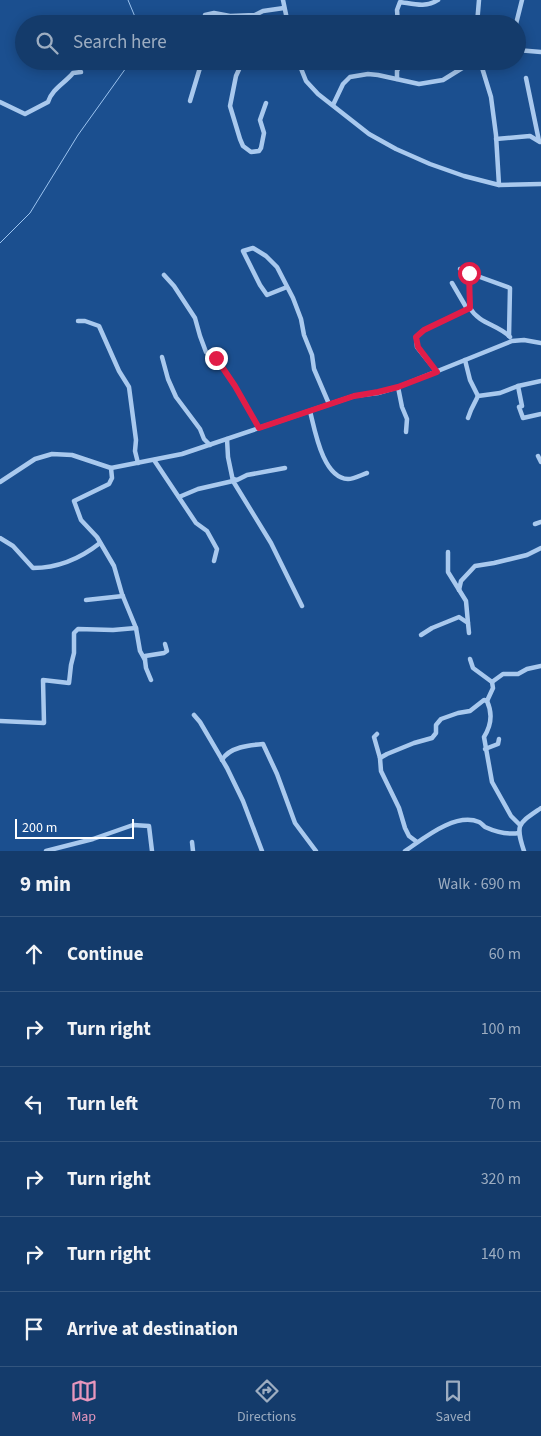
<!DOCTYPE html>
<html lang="en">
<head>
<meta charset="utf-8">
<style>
  body { margin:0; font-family:"Source Sans 3",sans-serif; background:#214673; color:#f1f3f6 }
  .scale { position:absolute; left:15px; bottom:12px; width:119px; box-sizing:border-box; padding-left:5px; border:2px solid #fff; border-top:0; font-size:14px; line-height:18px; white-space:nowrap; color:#fff; -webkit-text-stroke:4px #1b4f8f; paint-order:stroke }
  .stop { position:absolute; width:15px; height:15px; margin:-11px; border:4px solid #e11d48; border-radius:50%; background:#fff }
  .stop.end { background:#e11d48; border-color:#fff; box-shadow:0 1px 5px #0008 }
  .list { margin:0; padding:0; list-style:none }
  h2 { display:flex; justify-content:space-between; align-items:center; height:65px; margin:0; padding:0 20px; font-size:21px }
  h2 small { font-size:16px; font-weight:400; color:#9dadc1 }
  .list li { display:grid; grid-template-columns:32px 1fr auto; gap:15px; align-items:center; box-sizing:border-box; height:75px; padding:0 20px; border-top:1px solid #33557e }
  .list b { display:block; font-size:19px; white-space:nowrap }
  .list em { font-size:16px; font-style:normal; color:#9dadc1 }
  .icon { flex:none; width:28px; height:28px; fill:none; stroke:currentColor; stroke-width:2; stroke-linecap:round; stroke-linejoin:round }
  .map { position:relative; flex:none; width:541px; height:851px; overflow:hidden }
  .search { position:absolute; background:#143b6b; box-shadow:0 2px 12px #0003; left:15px; right:15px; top:15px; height:55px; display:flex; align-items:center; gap:12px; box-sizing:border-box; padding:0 18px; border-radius:28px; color:#9dadc1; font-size:19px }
  .sheet { height:515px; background:#143b6b }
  nav { display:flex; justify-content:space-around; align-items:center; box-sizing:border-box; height:70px; border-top:1px solid #33557e; background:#143b6b; font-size:14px; color:#9dadc1 }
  nav a { display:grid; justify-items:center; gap:2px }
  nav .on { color:#e797bd }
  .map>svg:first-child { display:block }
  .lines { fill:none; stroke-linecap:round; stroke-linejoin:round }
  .stream { stroke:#9cc4f0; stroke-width:1 }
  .minor { stroke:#a9c9ee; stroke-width:4.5 }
  .route { stroke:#e11d48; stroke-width:6 }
</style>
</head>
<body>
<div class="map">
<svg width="541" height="851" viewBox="0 0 541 851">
  <rect width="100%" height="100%" fill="#1b4f8f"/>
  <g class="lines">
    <g class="stream">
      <polyline points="128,0 138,24"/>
      <polyline points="0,243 30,213 78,135 131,61"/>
    </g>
    <g class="minor">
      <polyline points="283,0 288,24"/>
      <polyline points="203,24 205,15 214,13 230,16 255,15 263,11 284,8"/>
      <path d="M398 24 397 10 400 2C414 4 426 8 438 0"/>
      <polyline points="477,24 479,0"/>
      <polyline points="516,24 522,0"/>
      <polyline points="517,50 541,52"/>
      <polyline points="298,61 306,81 318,94 369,134 396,149 430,164 464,176 499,185 541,184"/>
      <polyline points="480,61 491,97 496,135 499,185"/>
      <polyline points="526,78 539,141"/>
      <polyline points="397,79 397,71 402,61"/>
      <polyline points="190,101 202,61"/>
      <path d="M0 102 25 114 48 102C52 89 65 83 73 73L81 72"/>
      <path d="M266 103 260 120 264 133 261 148 259 151 251 152 243 146 240 139 230 106 236 76 241 65C253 60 265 64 278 61"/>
      <polyline points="333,105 343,84 350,77 368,74 378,75 419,84 443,80 472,62 482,61"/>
      <polyline points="496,139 530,136 540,142"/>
      <polyline points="469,273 510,288 509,336"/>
      <polyline points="164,275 174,286 195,318 200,336 206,352 216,358 235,386 259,428"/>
      <path d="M452 283 466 307 470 308C479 324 499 325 510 337"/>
      <polyline points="287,287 267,295 260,285 243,251 253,248 266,256 277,267 293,298 301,319 304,335 312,355 314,369 329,404"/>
      <polyline points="78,321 85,321 99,326 119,371 129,387 136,440 135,451 138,463"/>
      <polyline points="162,357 168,379 176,397 200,429 204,439 210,445"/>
      <polyline points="465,360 470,380 478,396"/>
      <polyline points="437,372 417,347 416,337 424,330 470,308 469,273 460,269"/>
      <polyline points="518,386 522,406 519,407 523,418 541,414"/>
      <polyline points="398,387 402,407 407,419 406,432"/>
      <path d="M310 411C315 431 323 478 348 479 354 479 361 475 367 473"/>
      <polyline points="468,418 471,410 478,396 500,393 518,386 541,381"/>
      <polyline points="227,439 228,457 233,481 271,543 302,606"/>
      <polyline points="538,456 541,462"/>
      <polyline points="154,460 196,523 207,531 217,549 214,561"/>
      <polyline points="111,468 112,478 109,484 74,501 81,520 97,537 114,566 122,594 136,628 140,651 145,660 146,668 151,680"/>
      <polyline points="233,479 237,480 247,475 285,468"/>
      <polyline points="0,482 35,459 52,454 72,455 111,468 182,454 354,396 378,393 398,387 512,341 524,340 541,343"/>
      <polyline points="179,497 198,489 233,481"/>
      <polyline points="535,524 541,522"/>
      <path d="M0 538 13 546 33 568C58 568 81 558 100 543"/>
      <polyline points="448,552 448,572 466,601 468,623"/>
      <polyline points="459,590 461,581 475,566 494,563 527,555 541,548"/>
      <polyline points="86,600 123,596"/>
      <polyline points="421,635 432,628 459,617 468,623 469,633"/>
      <polyline points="145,660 145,656 164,653 167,651 165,644"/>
      <polyline points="492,682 503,674 518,674 527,669 541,666"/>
      <path d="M487 701C493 714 491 726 484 737L492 782 511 816 520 825"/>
      <polyline points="194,715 200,722 227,768 243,801 262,851"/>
      <polyline points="0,721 44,723 43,680 69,683 71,665 74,653 74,633 78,629 113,630 136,628"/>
      <polyline points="377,734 374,737 380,758 381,771 399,808 405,828 409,836 417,842"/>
      <polyline points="485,749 498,744 499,739"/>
      <polyline points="380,758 387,754 414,743 432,738 436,733 436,725 441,719 458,713 470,711 484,700 487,701 493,688 492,682 473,668 470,659"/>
      <path d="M222 760C229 747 250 745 263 744L277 774 295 823 316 851"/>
      <polyline points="192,842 193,851"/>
      <polyline points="46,851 93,839 133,825 149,826 152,851"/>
      <path d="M405 851C423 839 455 812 479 822 481 823 483 825 485 827 496 832 507 835 519 833"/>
      <path d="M524 851C515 824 518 824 541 808"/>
    </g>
  </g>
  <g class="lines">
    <polyline class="route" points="216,358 235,386 259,428 354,396 378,392 398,387 437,372 418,347 416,337 424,330 470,308 469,273"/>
  </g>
</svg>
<div class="scale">200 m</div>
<div class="stop" style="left:469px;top:273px"></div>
<div class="stop end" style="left:216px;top:358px"></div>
<div class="search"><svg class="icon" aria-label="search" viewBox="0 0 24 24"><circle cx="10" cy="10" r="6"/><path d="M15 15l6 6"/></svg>Search here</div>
</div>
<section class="sheet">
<h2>9 min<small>Walk · 690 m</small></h2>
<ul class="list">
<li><svg class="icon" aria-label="ahead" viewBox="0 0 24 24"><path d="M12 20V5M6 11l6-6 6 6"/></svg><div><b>Continue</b></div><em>60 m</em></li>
<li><svg class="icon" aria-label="right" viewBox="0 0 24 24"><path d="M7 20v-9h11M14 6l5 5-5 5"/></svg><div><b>Turn right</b></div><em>100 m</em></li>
<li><svg class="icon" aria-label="left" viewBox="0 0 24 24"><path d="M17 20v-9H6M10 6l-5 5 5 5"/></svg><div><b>Turn left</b></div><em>70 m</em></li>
<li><svg class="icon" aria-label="right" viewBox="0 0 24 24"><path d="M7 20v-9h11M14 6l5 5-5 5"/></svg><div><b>Turn right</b></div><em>320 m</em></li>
<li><svg class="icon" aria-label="right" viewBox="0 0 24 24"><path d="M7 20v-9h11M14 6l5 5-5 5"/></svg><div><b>Turn right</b></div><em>140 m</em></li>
<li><svg class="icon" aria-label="arrive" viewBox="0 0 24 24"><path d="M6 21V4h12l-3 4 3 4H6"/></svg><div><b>Arrive at destination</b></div></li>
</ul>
</section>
<nav>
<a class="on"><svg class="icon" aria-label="map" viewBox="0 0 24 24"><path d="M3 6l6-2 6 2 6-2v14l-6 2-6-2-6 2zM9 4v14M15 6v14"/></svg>Map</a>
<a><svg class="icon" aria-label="directions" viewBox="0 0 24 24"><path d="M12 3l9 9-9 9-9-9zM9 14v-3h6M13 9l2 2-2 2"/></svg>Directions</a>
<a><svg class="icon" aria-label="saved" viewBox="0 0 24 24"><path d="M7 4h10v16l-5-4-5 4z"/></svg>Saved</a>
</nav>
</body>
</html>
